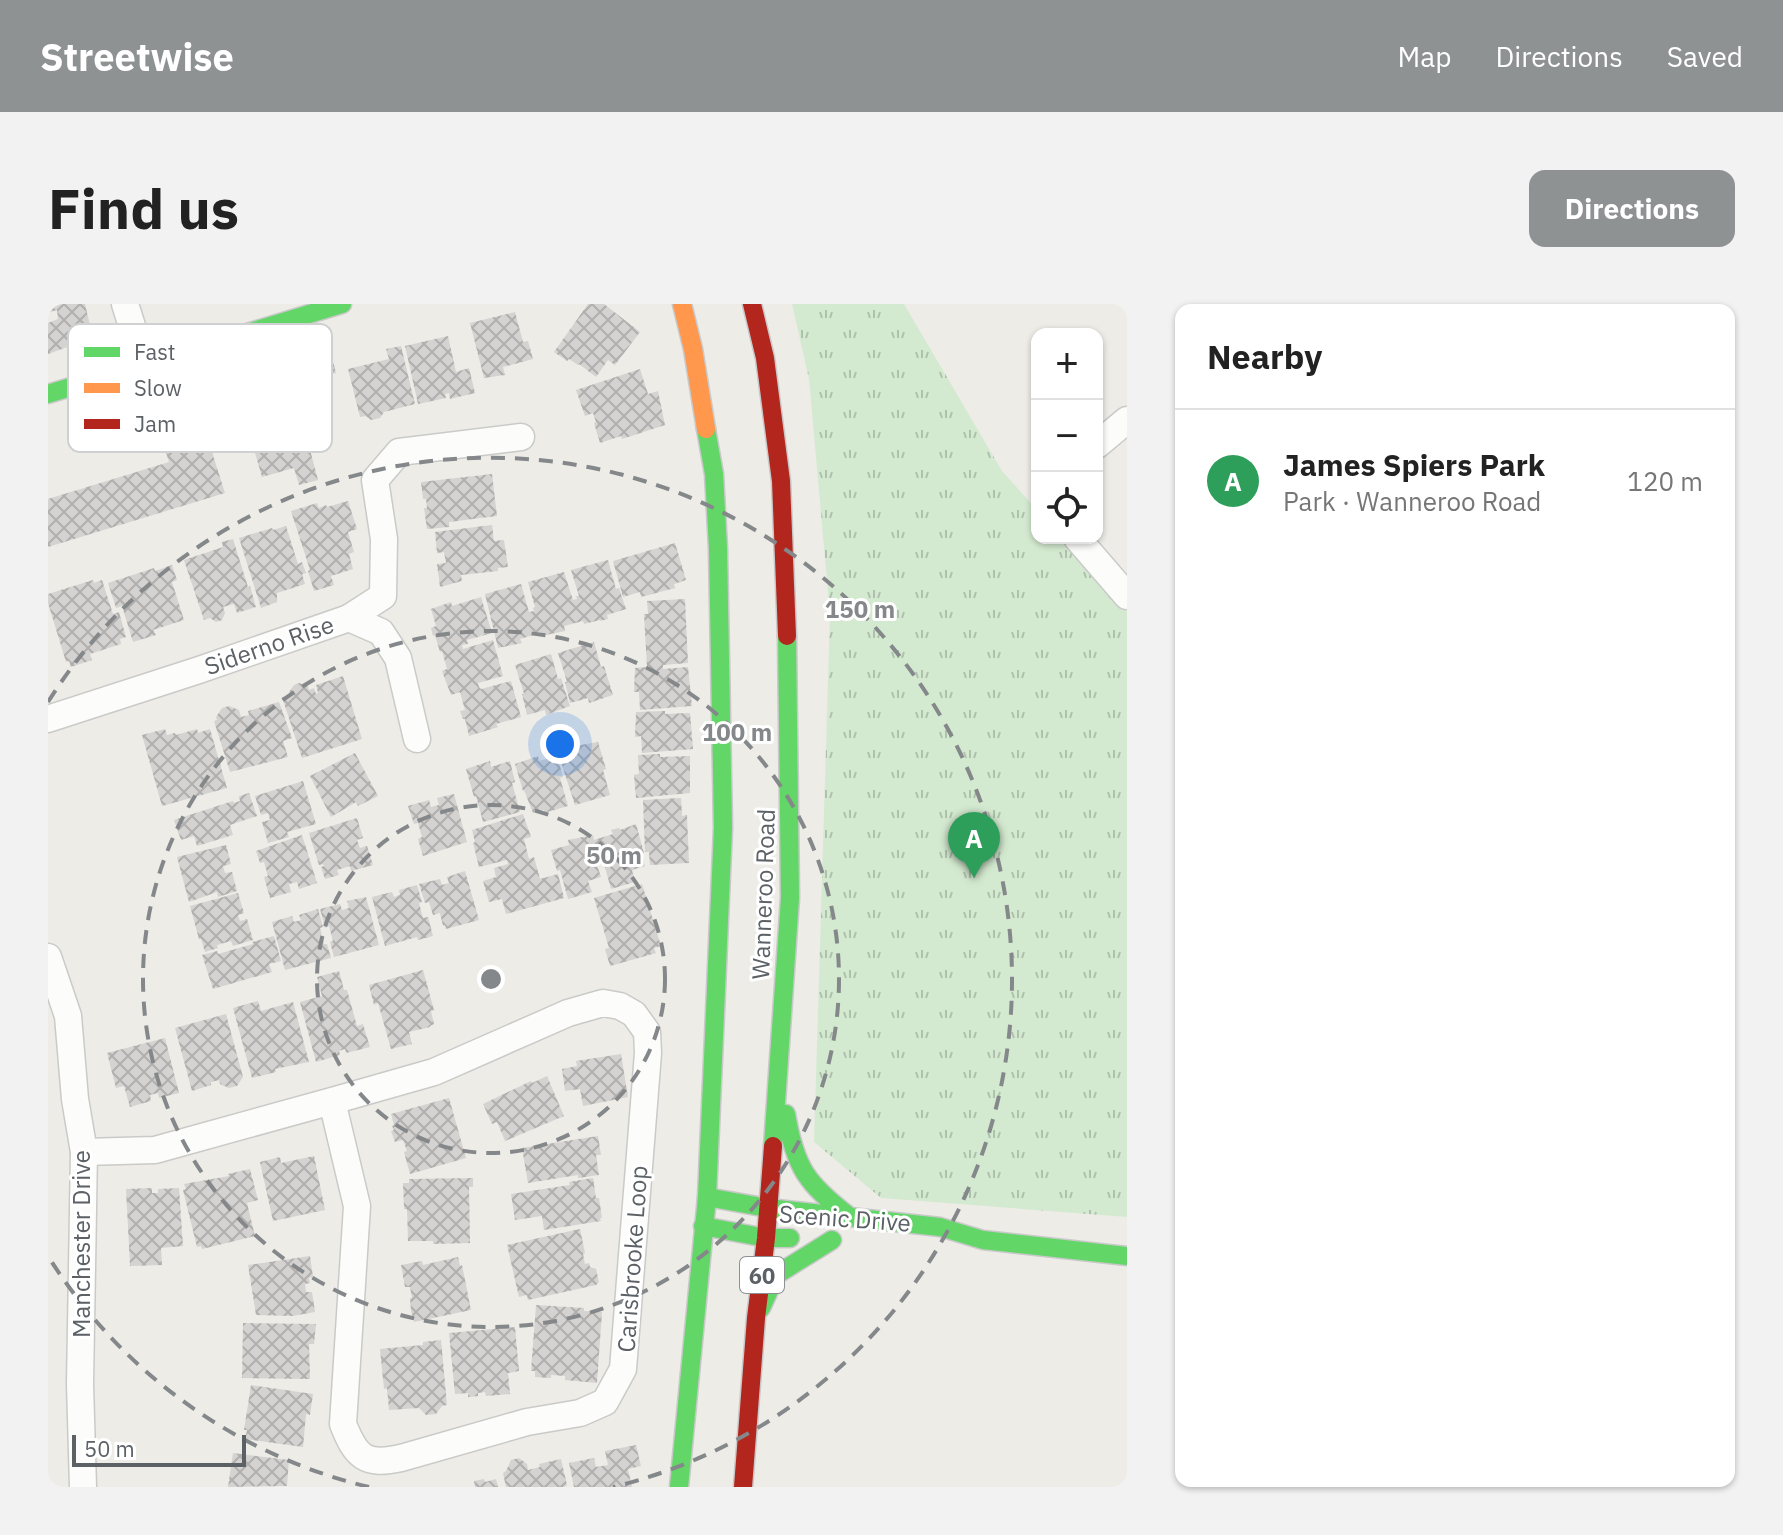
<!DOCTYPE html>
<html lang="en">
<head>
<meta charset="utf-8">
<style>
  body { margin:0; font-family:"IBM Plex Sans",sans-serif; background:#f2f2f2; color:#222 }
  .controls { position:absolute; right:24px; top:24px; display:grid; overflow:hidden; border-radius:16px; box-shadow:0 2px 6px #0004 }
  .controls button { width:72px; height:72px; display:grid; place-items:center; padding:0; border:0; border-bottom:2px solid #e0e0e0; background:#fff; color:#222; font:40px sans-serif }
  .scale { position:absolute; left:24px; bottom:20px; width:174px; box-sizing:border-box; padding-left:8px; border:4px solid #5c6166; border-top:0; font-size:22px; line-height:28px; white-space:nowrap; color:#5c6166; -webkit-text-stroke:6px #fff; paint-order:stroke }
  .you { position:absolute; left:512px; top:440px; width:28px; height:28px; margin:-20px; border:6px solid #fff; border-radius:50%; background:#1a73e8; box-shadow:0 0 0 12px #1a73e833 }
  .badge { display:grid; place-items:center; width:52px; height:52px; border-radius:50%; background:#8f9293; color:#fff; font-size:26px; font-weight:700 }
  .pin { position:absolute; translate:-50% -66px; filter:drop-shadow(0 2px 4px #0008) }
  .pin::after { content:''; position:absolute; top:42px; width:28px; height:24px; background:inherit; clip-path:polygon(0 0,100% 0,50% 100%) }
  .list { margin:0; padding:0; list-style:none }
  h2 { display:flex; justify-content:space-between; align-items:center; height:104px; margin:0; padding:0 32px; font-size:34px }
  h2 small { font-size:26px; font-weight:400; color:#767676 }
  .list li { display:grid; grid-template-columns:52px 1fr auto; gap:24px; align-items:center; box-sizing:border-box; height:144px; padding:0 32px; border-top:2px solid #e0e0e0 }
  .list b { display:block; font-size:30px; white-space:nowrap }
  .list p { margin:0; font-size:26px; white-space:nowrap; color:#767676 }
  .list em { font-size:26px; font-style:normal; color:#767676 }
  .icon { flex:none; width:44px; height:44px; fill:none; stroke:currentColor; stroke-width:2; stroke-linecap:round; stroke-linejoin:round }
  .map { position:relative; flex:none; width:1079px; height:1183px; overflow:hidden; border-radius:16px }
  header { display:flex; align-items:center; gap:48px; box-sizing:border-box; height:112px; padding:0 40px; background:#8f9293; color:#fff }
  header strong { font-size:38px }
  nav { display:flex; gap:44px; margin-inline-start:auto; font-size:28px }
  .intro { display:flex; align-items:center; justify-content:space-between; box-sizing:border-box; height:192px; padding:0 48px }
  h1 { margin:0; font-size:56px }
  .button { padding:20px 36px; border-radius:16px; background:#8f9293; color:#fff; font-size:28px; font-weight:700 }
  main { display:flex; gap:48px; padding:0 48px }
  aside { flex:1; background:#fff; border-radius:16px; box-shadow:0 2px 6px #0004 }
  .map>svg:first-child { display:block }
  .grass { fill:url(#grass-tufts) }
  .building { fill:url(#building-cross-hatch) }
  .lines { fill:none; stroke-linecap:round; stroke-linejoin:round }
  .street-casing { stroke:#cacac9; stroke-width:29 }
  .fast-casing { stroke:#c9c9c9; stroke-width:21 }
  .slow-casing { stroke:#c9c9c9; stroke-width:21 }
  .jam-casing { stroke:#c9c9c9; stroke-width:21 }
  .street { stroke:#fcfcfb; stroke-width:26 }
  .fast { stroke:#63d668; stroke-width:18 }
  .slow { stroke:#ff974d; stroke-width:18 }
  .jam { stroke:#b3261e; stroke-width:18 }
  .ring { fill:none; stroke:#85888a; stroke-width:4; stroke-dasharray:14 10 }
  .labels { text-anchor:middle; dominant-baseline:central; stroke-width:6; stroke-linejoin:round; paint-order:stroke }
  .shield { fill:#fff; stroke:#8d9094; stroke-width:2 }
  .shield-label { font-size:22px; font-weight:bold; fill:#5c6166 }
  .street-label { font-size:24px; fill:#5c6166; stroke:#fff }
  .key { fill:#fff; stroke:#ced0d1; stroke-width:2 }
  .key-label { font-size:22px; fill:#5c6166 }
  .centre { fill:#85888a; stroke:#fff; stroke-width:4 }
  .ring-label { font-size:24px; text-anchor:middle; font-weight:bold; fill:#85888a; stroke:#fff; stroke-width:6; stroke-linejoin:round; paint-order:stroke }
</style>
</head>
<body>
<header>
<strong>Streetwise</strong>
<nav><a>Map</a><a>Directions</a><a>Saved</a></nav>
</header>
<div class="intro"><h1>Find us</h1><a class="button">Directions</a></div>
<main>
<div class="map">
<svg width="1079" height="1183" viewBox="0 0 1079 1183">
  <defs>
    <pattern id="grass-tufts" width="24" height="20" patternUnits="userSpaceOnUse" patternTransform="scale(2)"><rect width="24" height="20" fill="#d4ead0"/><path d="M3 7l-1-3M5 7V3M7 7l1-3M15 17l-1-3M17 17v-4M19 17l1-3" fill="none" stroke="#afc1ad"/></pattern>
    <pattern id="building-cross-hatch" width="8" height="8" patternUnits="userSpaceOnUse" patternTransform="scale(2)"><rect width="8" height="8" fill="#d5d3d1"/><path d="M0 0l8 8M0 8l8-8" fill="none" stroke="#b0afad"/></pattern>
  </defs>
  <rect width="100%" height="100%" fill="#edece7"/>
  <polygon class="grass" points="744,0 856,0 954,167 989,206 989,234 1014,234 1079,308 1079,913 833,894 766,838 782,311 761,75"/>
  <g class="building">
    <polygon points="0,0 37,0 45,34 0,50 0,19 10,15 9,6 0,9"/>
    <polygon points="540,0 556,0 592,28 567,61 560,56 548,73 531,60 530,61 521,55 519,57 506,48"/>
    <polygon points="467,8 475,38 480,37 485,55 455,63 457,71 436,74 422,19"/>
    <polygon points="400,32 408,68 421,64 427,89 402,95 401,89 397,90 398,94 370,100 357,42"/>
    <polygon points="353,42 367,100 336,108 332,114 323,116 318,112 312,113 300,65 341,55 338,45"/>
    <polygon points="282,46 288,69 269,75 272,88 260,92 262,98 217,111 205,69"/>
    <polygon points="592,65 600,90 610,87 617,121 574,135 573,132 552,139 546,119 548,118 545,109 537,112 528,86"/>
    <polygon points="259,120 265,142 261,142 270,176 251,181 246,164 214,173 203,135"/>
    <polygon points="158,129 177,189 0,243 0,195 121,158 116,142"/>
    <polygon points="444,170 449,212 401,218 401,223 379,225 376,204 379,204 378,195 375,195 373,178"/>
    <polygon points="300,197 309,225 300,228 306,248 301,250 305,265 283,272 286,281 266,287 260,267 262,266 243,207 269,199 271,204 278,201 279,203"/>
    <polygon points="444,221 446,237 456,236 460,263 450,264 450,267 413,271 414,277 392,283 389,260 398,259 396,248 389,249 387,228"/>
    <polygon points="238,222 250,260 254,258 258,269 254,270 257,280 229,289 229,298 213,304 191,234 224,224 225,226"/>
    <polygon points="185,235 200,283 202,282 208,303 189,309 186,300 175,303 177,309 174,316 168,318 162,314 156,316 136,256 175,243 174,238"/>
    <polygon points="627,239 638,276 626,280 627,284 593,293 592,288 575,293 565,257"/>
    <polygon points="560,256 568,285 571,284 578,305 559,311 560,315 552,317 552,316 536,320 535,317 516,322 517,327 493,332 492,329 472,335 474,339 450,344 437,290 473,280 481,308 486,307 485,304 487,303 480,278 516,268 525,296 529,295 528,292 531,292 523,266"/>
    <polygon points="124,261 129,276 124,278 136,316 105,326 108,331 85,338 74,302 68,304 60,279 106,264 107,267"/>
    <polygon points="45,276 46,279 54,276 65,310 71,308 78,333 72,335 73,340 42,350 44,356 23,363 21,357 18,358 0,299 0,290"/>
    <polygon points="433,293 444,329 419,336 420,340 414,341 415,345 445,336 455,372 430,379 431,383 433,385 463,377 473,413 448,420 450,423 421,432 417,415 415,415 412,407 417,406 412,388 403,391 394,367 399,365 394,347 392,348 387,331 385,332 383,324 388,322 383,305 403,298 404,302"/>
    <polygon points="637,295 640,359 615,361 615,365 640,363 644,402 592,406 591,388 586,388 587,364 599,363 596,310 600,310 599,297"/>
    <polygon points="546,338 553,363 556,362 565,391 541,399 540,394 522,399 517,378 519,378 510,349"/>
    <polygon points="503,350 510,375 513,374 522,402 498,411 497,406 479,411 474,390 476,390 467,361"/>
    <polygon points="295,372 314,435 254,454 234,393 241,391 241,388 246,381 251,379 260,382 261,386 266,384 268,390 270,389 268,381"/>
    <polygon points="231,398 244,434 235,437 240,453 182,468 166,417 169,416 168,413 174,404 181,402 191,406 193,413 201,411 200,407"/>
    <polygon points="617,407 617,410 642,409 645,445 594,449 593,432 587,433 588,408"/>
    <polygon points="117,425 119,431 127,429 128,431 149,425 150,429 162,425 179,484 114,502 94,431"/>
    <polygon points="550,438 558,465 555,466 562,491 527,501 511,452 528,447 527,442"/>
    <polygon points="307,449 330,492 310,502 308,498 283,513 262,472"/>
    <polygon points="612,450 612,453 642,452 642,489 588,494 586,471 591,470 590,451"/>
    <polygon points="490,452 491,457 509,452 515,473 512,474 520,502 496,509 496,506 485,509 476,486 475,487 467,460"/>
    <polygon points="442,457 443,463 462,457 467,478 464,479 472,508 435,518 428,492 426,493 418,465"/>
    <polygon points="255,477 268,520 239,528 241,533 220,539 214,518 222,516 220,509 213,511 207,492"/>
    <polygon points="201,489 209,512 182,521 185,531 149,542 146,532 133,536 126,516 185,497 186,499 192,497 191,492"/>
    <polygon points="406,490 419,538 375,552 370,535 374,533 370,519 366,520 360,502 381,496 383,503 391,501 389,494"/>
    <polygon points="633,494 634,512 639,511 641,559 602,561 601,548 597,548 595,496"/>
    <polygon points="475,510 483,533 476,535 481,555 486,553 492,575 510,570 516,594 458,610 454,595 441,598 435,577 448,573 446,564 460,560 459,556 431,563 425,539 427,538 424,526"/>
    <polygon points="309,514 315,534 309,536 312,544 319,542 325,561 303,567 302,562 289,566 291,571 277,575 273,563 276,562 275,560 271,561 261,529"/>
    <polygon points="588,520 596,549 593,550 597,562 584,566 587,578 563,585 555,556 552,556 553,559 549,561 553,573 540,577 544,588 520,595 512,566 509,567 503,546 521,541 520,536 545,531 546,536 565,530 563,526 571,524 572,526"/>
    <polygon points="254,531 269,579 251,585 249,578 241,580 243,588 222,594 216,573 220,572 216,558 212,559 208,547"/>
    <polygon points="178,541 183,560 175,562 177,569 184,568 189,587 170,593 169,588 141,598 129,553"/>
    <polygon points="417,567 431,616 398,625 397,621 395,622 392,609 385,611 381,598 377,599 371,580 392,575 394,581 401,579 399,573"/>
    <polygon points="594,580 613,642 606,644 608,649 562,662 557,645 561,644 546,594"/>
    <polygon points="369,581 374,598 371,599 375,614 380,613 385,632 370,636 369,633 337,642 324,593 344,588 346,593 352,591 351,586"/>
    <polygon points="190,589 196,609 190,611 192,617 199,615 205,636 185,642 183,637 169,641 170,644 157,648 153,635 151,635 142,602"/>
    <polygon points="318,593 331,641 286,653 282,638 285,637 281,622 277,624 272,605 292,600 294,606 301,604 299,597"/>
    <polygon points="270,605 275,623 272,624 276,640 279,640 283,654 237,666 224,618 244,612 246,618 253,616 251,611"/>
    <polygon points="226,632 233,657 221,660 224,668 165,685 154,651 169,647 170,650 205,640 204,638"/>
    <polygon points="375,666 386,706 383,707 386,720 382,722 382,723 361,728 364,740 343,745 330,699 326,701 321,681"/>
    <polygon points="291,667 296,686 299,686 309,722 315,720 322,743 298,749 297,745 291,747 292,751 268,758 252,698 274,692 269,673"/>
    <polygon points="210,697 213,707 245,698 261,758 227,765 228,768 204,774 185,704"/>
    <polygon points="178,710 195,773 189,782 181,784 172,780 171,776 163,778 163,781 144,787 127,724"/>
    <polygon points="117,734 131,789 111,794 110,789 102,791 103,797 82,803 76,782 68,784 59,749"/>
    <polygon points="573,750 580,793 535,802 532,785 517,787 514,765 529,762 528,757"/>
    <polygon points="499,772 516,812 457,837 449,818 444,820 435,800 483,777 484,779"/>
    <polygon points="401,794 418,854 362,870 356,848 359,847 355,836 347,838 343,827 346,826 344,822 346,821 343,810"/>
    <polygon points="550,832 553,851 548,851 551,871 530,874 530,871 480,879 474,844"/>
    <polygon points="266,852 277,906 225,917 212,858 232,853 233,859"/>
    <polygon points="202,865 210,896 199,899 207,932 154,945 153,942 149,943 135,886 138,885 136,880 181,872 180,870"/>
    <polygon points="425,874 425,883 421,883 422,939 385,940 385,937 360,937 359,905 356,905 355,879 361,879 361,875"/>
    <polygon points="545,874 548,894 551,894 554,914 552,914 553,917 496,926 494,912 467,916 463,890 522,881 521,878"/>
    <polygon points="104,884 104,889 110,889 110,885 131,884 135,942 113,944 114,961 82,962 78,885"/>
    <polygon points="532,925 537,949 535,950 537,960 541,959 542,963 548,965 551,978 548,981 480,996 479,991 471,993 459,941"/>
    <polygon points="262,952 265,973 261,974 262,979 257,980 258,988 264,988 267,1008 244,1012 208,1011 200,961"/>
    <polygon points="410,953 412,962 414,961 423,1006 366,1018 363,1007 362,994 364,994 362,983 357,983 353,961 374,957 375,961"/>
    <polygon points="488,1001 536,1004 536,1007 554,1008 549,1079 517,1076 517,1072 503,1071 503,1074 487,1073 487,1067 483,1067"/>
    <polygon points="195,1019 268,1020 266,1040 261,1040 262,1075 194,1074"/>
    <polygon points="467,1023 471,1067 460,1069 462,1090 438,1092 437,1088 430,1089 430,1092 420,1093 420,1089 407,1090 401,1029"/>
    <polygon points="393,1036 399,1101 394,1102 388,1110 378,1111 371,1104 341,1106 339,1084 336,1085 332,1045 375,1041 375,1038"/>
    <polygon points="203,1081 265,1090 262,1111 258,1110 255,1143 197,1135 199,1126 196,1126"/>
    <polygon points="588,1141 593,1162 580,1165 584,1183 526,1183 521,1159 546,1154 548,1163 560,1161 557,1147"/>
    <polygon points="185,1149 241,1156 239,1182 180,1183"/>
    <polygon points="471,1154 479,1160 480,1166 492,1163 491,1160 513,1155 519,1181 516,1183 458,1183 455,1169 458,1167 463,1156"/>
    <polygon points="436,1175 437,1178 448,1175 450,1183 427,1183 426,1177"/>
  </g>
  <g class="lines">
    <defs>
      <g id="street">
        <polyline points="77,0 96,60"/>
        <polyline points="1049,141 1079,116"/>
        <polyline points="1029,234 1079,292"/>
        <polyline points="301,314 335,292 336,235 327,176 351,148 473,133"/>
        <polyline points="0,415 151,366 301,314 333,328 350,354 369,435"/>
        <polyline points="0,653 20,712 27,795 36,848 32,1080 35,1183"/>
        <path d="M36 848 107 846 284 797 386 768 520 709 555 699 572 702 586 710 599 728 600 749 575 1065 557 1098 532 1109 479 1118 353 1154C317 1162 308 1153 295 1120L309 902 284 797"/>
      </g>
      <g id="fast">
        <polyline points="0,90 294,0"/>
        <path d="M738 810C747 864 759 880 802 913"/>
        <polyline points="725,842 742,594 739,332"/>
        <polyline points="659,893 720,904 892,923 935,936 1079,952"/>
        <polyline points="655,922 718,934 742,934"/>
        <polyline points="713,1004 728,971 784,936"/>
        <polyline points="631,1183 659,893 675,524 670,244 666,170 658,125"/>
      </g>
      <polyline id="slow" points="634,0 645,45 658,125"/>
      <g id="jam">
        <polyline points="704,0 717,54 733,177 739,332"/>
        <polyline points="695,1183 708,1014 718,934 725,842"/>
      </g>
    </defs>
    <use href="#street" class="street-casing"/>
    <use href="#fast" class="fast-casing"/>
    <use href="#slow" class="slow-casing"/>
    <use href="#jam" class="jam-casing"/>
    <use href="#street" class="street"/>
    <use href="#fast" class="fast"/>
    <use href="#slow" class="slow"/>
    <use href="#jam" class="jam"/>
  </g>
  <g class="ring">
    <circle cx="443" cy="675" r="174"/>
    <circle cx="443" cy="675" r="348"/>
    <path d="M321 1183A522 522 0 0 1 0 952M0 398A522 522 0 1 1 565 1183"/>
  </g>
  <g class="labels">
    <rect class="shield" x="692" y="953" width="44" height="36" rx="6"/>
    <g class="shield-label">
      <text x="714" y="971">60</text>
    </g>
    <g class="street-label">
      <text transform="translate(221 341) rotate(-19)">Siderno Rise</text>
      <text transform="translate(715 590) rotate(-88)">Wanneroo Road</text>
      <text transform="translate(797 914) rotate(4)">Scenic Drive</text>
      <text transform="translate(33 940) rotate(-90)">Manchester Drive</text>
      <text transform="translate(584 955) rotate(-86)">Carisbrooke Loop</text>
    </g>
  </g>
  <rect x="20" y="20" width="264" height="128" rx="12" class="key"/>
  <rect x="36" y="43" width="36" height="10" fill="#63d668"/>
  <rect x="36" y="79" width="36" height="10" fill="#ff974d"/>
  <rect x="36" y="115" width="36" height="10" fill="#b3261e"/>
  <g class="key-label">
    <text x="86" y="56">Fast</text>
    <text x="86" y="92">Slow</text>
    <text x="86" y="128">Jam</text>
  </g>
  <circle cx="443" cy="675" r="12" class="centre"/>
  <g class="ring-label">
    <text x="812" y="314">150 m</text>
    <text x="689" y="437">100 m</text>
    <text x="566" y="560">50 m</text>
  </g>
</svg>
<div class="controls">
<button>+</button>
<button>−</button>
<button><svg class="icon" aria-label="locate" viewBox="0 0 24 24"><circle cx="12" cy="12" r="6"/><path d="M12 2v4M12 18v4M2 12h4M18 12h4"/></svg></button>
</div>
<div class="scale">50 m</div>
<div class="you"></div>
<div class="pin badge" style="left:926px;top:574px;background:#2e9e5b">A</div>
</div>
<aside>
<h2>Nearby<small></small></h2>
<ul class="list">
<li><span class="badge" style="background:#2e9e5b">A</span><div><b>James Spiers Park</b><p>Park · Wanneroo Road</p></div><em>120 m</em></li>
</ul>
</aside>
</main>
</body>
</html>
